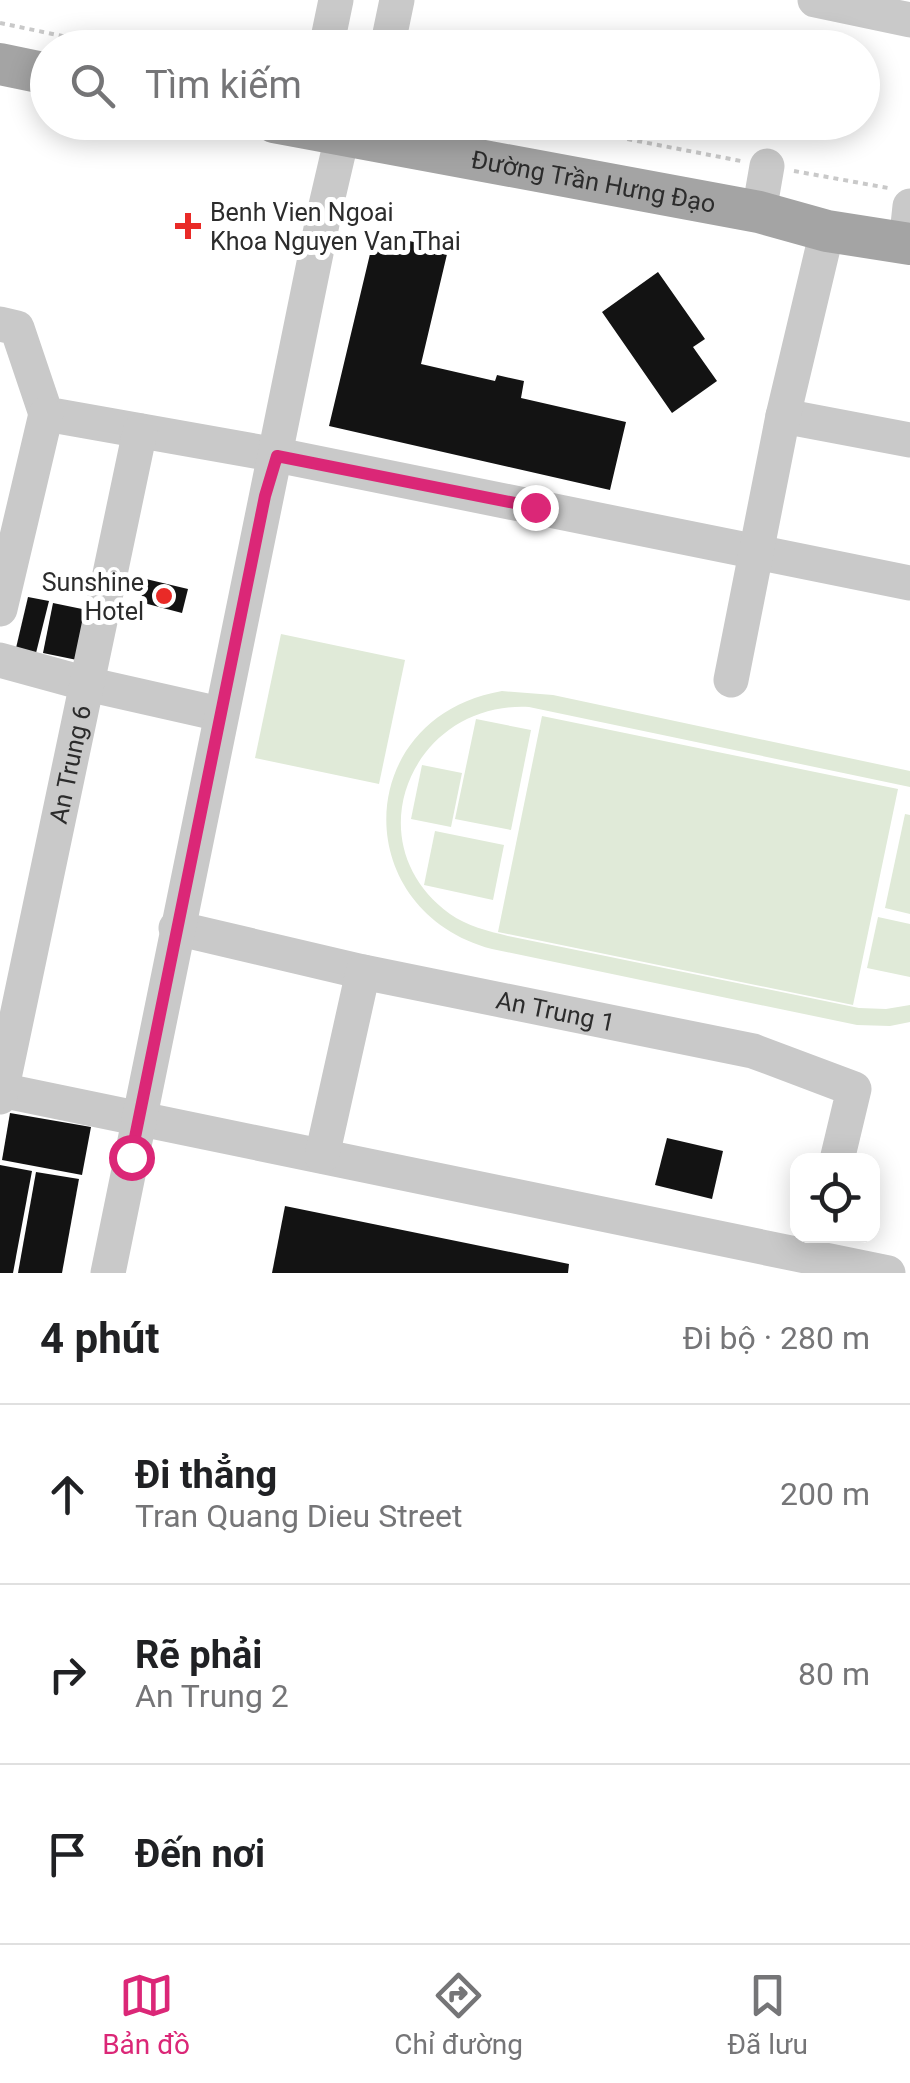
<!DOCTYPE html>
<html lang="vi">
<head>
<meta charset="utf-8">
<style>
  body { margin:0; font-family:Roboto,sans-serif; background:#f6f6f6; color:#202124 }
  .controls { position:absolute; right:30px; bottom:30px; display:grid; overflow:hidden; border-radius:20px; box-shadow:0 5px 25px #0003 }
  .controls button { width:90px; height:90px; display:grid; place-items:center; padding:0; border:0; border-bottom:2px solid #e0e0e0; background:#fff; color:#202124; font:50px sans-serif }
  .stop { position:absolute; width:30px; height:30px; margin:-22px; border:8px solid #db2777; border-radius:50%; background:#fff }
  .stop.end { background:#db2777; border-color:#fff; box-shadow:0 2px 10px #0008 }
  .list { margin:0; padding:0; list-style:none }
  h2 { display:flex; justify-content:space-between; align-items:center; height:130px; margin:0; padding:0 40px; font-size:42px }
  h2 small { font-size:32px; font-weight:400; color:#757577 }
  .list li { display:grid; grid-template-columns:65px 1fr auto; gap:30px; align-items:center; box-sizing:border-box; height:180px; padding:0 40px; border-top:2px solid #e0e0e0 }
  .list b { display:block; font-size:38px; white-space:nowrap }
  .list p { margin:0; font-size:32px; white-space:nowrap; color:#757577 }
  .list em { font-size:32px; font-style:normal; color:#757577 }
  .icon { flex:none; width:55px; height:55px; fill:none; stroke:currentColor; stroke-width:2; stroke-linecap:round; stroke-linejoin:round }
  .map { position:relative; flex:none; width:910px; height:1273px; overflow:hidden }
  .search { position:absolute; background:#fff; box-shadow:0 5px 25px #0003; left:30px; right:30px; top:30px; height:110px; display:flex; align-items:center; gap:25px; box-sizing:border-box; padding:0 35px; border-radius:55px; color:#757577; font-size:38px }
  .sheet { height:670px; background:#fff }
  nav { display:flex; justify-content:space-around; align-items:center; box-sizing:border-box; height:140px; border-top:2px solid #e0e0e0; background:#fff; font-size:28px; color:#757577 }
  nav a { display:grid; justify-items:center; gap:5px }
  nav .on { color:#db2777 }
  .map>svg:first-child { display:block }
  .green { fill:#e0ead8 }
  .building { fill:#131313 }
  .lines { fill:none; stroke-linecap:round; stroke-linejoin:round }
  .path { stroke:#c9c9c9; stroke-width:4; stroke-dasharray:5 5; stroke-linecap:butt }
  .minor { stroke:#c9c9c9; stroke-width:35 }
  .major { stroke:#a4a4a4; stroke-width:42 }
  .route { stroke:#db2777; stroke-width:12 }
  .poi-dot { fill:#e92a27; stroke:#fff; stroke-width:4 }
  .labels { text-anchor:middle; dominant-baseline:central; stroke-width:10; stroke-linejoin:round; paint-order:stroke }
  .street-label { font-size:25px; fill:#2c2c2c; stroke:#fff }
  .poi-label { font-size:25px; fill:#2c2c2c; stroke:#fff; text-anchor:start }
</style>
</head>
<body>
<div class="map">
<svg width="910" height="1273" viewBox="0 0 910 1273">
  <rect width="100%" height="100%" fill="#fff"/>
  <g class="green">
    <polygon points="281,634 405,660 379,784 255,758"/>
    <path d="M502 691 553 695 910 771V787L529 707C412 701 352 843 450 914 467 926 488 931 508 936L859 1008 886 1009 910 1005V1022L890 1026 857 1025 492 949C347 910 352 717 502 691Z"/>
    <polygon points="542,716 898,789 853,1005 498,932"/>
    <polygon points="476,719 531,730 511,830 455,819"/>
    <polygon points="422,765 462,773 451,827 411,819"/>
    <polygon points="905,814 910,815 910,914 885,908"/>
    <polygon points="435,831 504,845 493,900 424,885"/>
    <polygon points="878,917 910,924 910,977 867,968"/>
  </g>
  <g class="building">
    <polygon points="375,233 448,250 421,364 495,381 497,375 524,381 521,398 626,422 610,490 329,426"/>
    <polygon points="658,272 705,339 693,347 717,381 672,413 602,312"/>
    <polygon points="146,579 188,589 182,613 140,602"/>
    <polygon points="28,597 49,601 36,653 16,648"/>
    <polygon points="53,603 87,610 77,660 43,653"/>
    <polygon points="10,1113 91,1127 82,1175 2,1160"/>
    <polygon points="667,1138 723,1151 712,1199 655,1185"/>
    <polygon points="0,1165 32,1171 13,1273 0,1273"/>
    <polygon points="36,1172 79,1179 62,1273 18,1273"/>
    <polygon points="285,1206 569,1264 568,1273 272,1273"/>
  </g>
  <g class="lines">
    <g class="path">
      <polyline points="0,23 120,48"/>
      <polyline points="539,122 741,161"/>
      <polyline points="794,171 888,188"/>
    </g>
    <g class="minor">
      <polyline points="815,0 910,20"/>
      <polyline points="326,48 336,0"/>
      <polyline points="387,48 397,0"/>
      <polyline points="759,212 767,166"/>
      <polyline points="906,244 910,206"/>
      <polyline points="0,324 17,328 46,414 277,455 910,583"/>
      <polyline points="783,416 910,440"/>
      <polyline points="0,609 46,414"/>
      <polyline points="0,660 87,684 220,714"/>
      <polyline points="731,680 783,416 827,231"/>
      <polyline points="176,928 363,972"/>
      <polyline points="0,1090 888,1273"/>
      <path id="s1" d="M0 1097 140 431"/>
      <path id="s2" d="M322 1156 363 972 753 1051 854 1089 837 1160"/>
      <polyline points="108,1273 324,214 342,137 352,122"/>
    </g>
    <g class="major">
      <polyline points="0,64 48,74"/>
      <path id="s3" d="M274 122 759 212 827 231 910 244"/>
    </g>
  </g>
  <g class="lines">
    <polyline class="route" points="131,1157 265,496 277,456 535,507"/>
  </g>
  <g class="poi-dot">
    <path d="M183 211h10v10h10v10h-10v10h-10v-10h-10v-10h10z"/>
    <circle cx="164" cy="596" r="10"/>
  </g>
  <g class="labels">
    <g class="street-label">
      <text stroke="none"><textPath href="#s3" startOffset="325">Đường Trần Hưng Đạo</textPath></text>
      <text stroke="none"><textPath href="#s1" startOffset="340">An Trung 6</textPath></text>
      <text stroke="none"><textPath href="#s2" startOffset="385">An Trung 1</textPath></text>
    </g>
    <g class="poi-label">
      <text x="210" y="212">Benh Vien Ngoai<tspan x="210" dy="29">Khoa Nguyen Van Thai</tspan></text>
      <text x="144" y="582" text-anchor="end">Sunshine<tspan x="144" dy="29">Hotel</tspan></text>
    </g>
  </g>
</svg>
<div class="controls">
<button><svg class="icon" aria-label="locate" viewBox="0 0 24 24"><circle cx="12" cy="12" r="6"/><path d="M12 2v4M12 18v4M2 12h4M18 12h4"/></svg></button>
</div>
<div class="stop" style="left:131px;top:1157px"></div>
<div class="stop end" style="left:535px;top:507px"></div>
<div class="search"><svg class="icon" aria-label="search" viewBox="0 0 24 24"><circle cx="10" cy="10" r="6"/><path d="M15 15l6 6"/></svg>Tìm kiếm</div>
</div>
<section class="sheet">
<h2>4 phút<small>Đi bộ · 280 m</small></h2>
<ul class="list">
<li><svg class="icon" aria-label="ahead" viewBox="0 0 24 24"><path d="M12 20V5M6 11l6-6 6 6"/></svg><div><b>Đi thẳng</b><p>Tran Quang Dieu Street</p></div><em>200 m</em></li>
<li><svg class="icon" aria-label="right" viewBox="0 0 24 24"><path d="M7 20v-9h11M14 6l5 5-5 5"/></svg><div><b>Rẽ phải</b><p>An Trung 2</p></div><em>80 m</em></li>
<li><svg class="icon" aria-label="arrive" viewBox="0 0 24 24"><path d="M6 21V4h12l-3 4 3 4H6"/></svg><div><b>Đến nơi</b></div></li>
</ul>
</section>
<nav>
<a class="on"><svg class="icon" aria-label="map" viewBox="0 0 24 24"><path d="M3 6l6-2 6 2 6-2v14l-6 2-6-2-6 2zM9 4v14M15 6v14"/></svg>Bản đồ</a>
<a><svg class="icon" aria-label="directions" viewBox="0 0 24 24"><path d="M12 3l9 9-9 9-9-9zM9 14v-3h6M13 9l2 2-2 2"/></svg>Chỉ đường</a>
<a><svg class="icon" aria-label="saved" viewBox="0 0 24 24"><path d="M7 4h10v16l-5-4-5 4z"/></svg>Đã lưu</a>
</nav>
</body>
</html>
